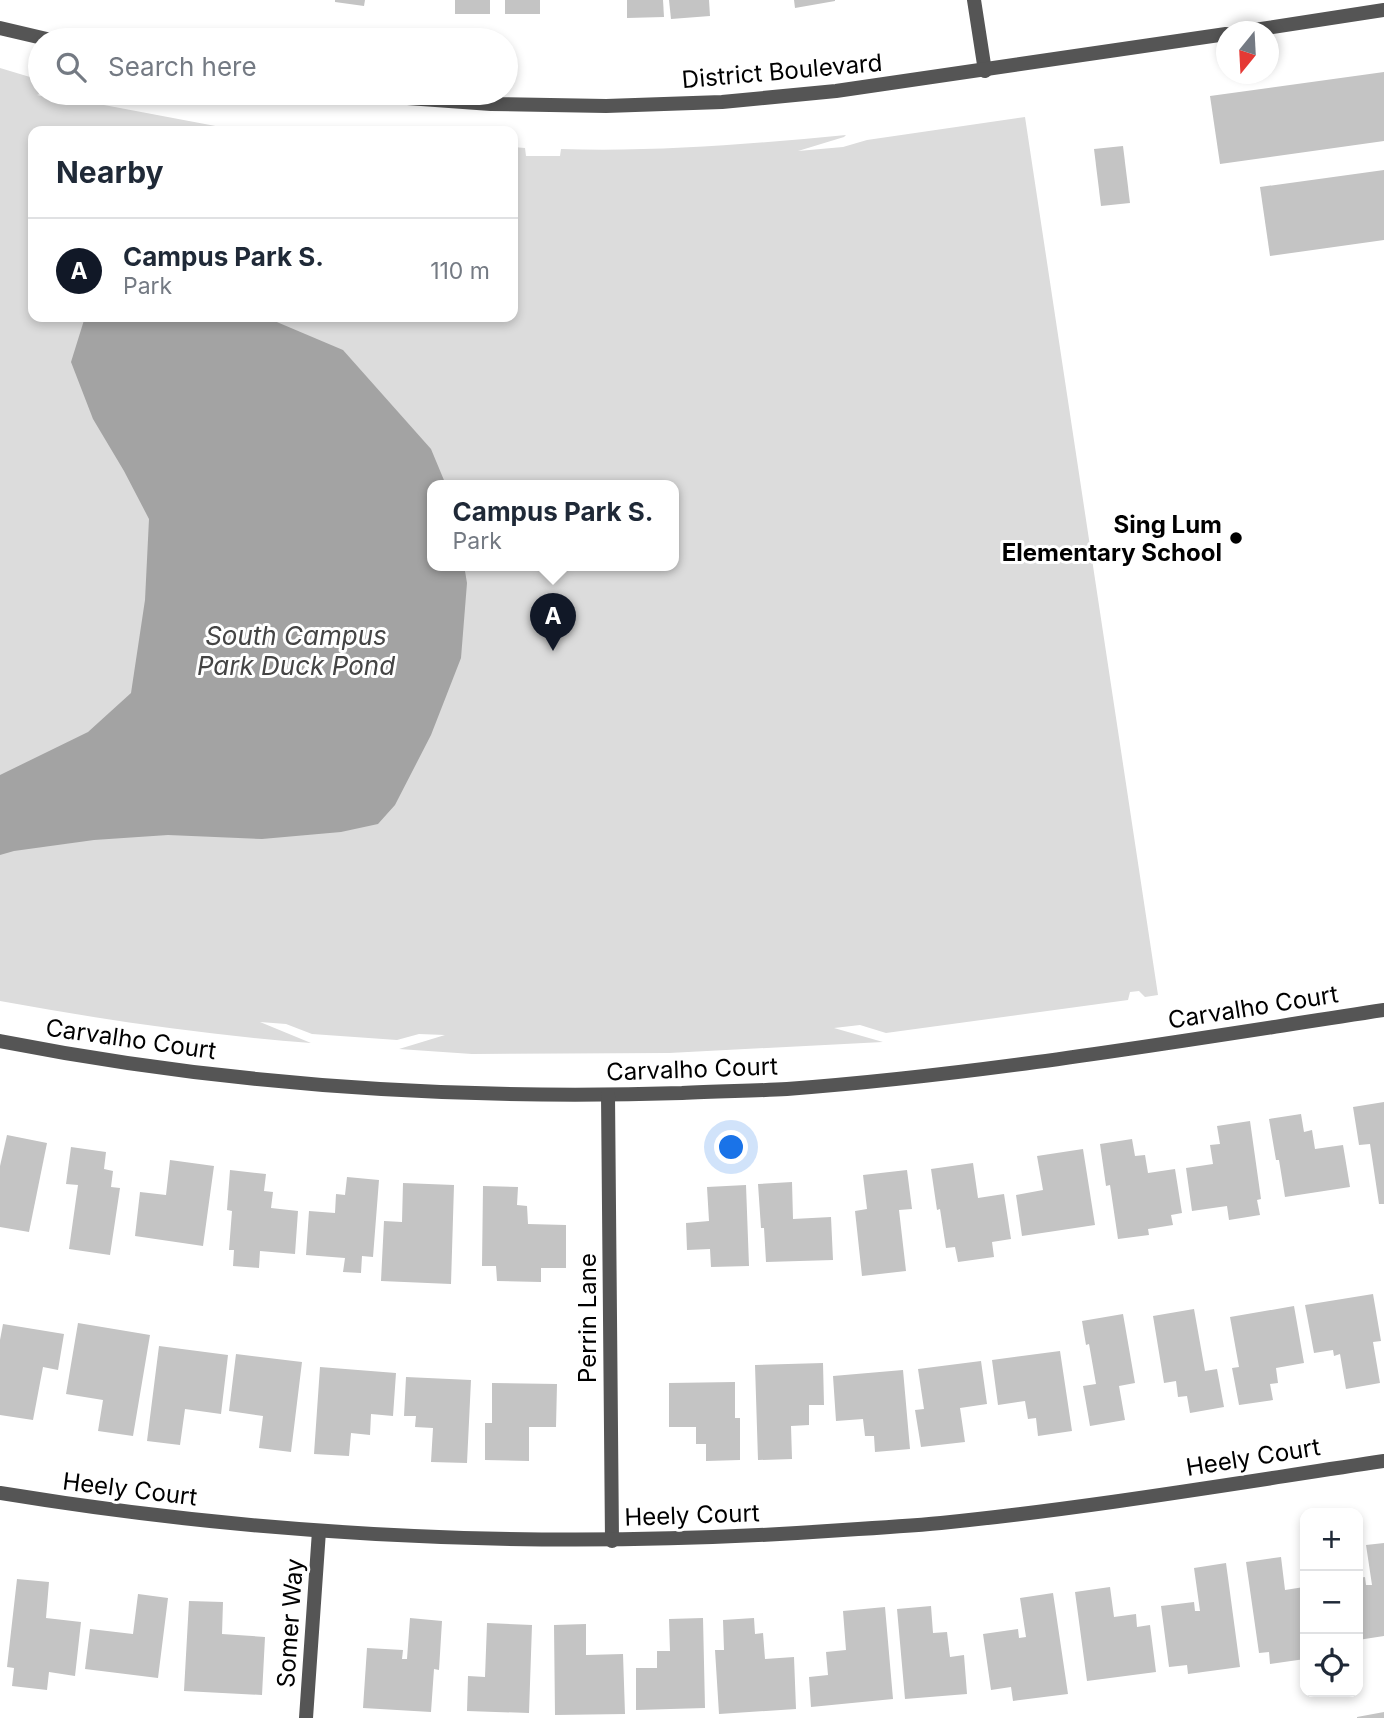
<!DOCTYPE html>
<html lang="en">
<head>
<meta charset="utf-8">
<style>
  body { margin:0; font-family:Inter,sans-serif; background:#f2f2f3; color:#1f2937 }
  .controls { position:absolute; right:21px; bottom:21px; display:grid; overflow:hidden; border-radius:14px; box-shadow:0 4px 10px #0003 }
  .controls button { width:63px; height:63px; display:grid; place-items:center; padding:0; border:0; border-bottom:2px solid #e0e1e3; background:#fff; color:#1f2937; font:35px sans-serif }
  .compass { position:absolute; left:1216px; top:21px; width:63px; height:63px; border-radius:50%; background:#fff; box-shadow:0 4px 10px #0003; rotate:198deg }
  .you { position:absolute; left:732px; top:1148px; width:24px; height:24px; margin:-18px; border:5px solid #fff; border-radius:50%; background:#1a73e8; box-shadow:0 0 0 10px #1a73e833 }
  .badge { display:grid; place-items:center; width:46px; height:46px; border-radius:50%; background:#111827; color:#fff; font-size:23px; font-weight:700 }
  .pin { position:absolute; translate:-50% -58px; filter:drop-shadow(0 2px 4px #0008) }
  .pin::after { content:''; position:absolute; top:37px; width:24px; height:21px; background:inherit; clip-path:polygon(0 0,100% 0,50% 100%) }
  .popup { position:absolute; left:427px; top:480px; width:252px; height:91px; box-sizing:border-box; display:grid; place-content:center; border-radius:14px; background:#fff; filter:drop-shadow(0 2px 5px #0005); font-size:23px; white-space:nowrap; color:#747a83 }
  .popup b { font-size:26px; color:#1f2937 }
  .popup::after { content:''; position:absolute; left:50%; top:100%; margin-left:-14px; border:14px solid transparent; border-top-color:#fff }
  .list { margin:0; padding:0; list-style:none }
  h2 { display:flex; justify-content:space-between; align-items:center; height:91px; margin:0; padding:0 28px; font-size:30px }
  h2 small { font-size:23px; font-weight:400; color:#747a83 }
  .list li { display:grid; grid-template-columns:46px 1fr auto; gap:21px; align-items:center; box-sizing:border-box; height:105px; padding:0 28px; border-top:2px solid #e0e1e3 }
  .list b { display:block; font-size:26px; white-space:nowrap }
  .list p { margin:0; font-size:23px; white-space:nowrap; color:#747a83 }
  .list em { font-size:23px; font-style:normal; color:#747a83 }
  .icon { flex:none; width:38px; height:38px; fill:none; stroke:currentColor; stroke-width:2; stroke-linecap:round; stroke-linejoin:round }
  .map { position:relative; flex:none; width:1384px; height:1718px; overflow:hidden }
  .search { position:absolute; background:#fff; box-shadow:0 4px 10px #0003; left:28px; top:28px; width:490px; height:77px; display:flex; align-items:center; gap:18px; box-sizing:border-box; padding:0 24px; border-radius:38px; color:#747a83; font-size:26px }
  .panel { position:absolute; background:#fff; box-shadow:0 4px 10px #0003; left:28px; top:126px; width:490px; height:196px; border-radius:14px }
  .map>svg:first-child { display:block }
  .green { fill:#dcdcdc; fill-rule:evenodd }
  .water { fill:#a3a3a3 }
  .building { fill:#c4c4c4 }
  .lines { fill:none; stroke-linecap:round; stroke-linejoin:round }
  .street { stroke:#555; stroke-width:14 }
  .poi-dot { fill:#000; stroke:#fff; stroke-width:2.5 }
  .labels { text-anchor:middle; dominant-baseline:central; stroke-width:6; stroke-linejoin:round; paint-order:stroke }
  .street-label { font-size:24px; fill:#000; stroke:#fff }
  .poi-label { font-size:24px; font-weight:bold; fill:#000; stroke:#fff; text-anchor:end }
  .water-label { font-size:26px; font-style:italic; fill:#444; stroke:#fff }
</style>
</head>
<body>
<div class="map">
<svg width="1384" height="1718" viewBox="0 0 1384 1718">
  <rect width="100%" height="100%" fill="#fff"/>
  <path class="green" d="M0 68 40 80V93H43L37 95 54 99 75 97 104 105 242 131H33V317H513V147L525 148 526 156H560L561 149C656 152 751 144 846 135L844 137 798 151 843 147 867 140 1025 117 1158 995 1145 997 1139 991 1130 992 1128 1000 886 1033 860 1025 834 1028 883 1042 669 1053 472 1054 399 1049 445 1035 419 1034 397 1040 312 1034 286 1024 260 1022 311 1043C207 1035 103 1020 0 1001ZM432 485H674V565H432Z"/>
  <polygon class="water" points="85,317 265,317 343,350 431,449 446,485 432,485 432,565 464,565 467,583 461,658 431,735 395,805 378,824 341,832 262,839 168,835 94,840 14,851 0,855 0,775 88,732 131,693 145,600 149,519 124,471 93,419 71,362"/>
  <g class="building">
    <polygon points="335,0 365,0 364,6 335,2"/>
    <rect x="455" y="0" width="35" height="14"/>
    <rect x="505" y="0" width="35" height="14"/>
    <polygon points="627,0 663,0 664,17 627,18"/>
    <polygon points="669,0 709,0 710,16 671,19"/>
    <polygon points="794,0 835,0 835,1 795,8"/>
    <polygon points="1384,72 1384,141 1220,164 1210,96"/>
    <polygon points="1123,146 1130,203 1101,206 1094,149"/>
    <polygon points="1384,170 1384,240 1270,256 1260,187"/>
    <polygon points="1384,1102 1384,1204 1379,1204 1370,1144 1359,1145 1353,1107"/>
    <polygon points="1301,1114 1304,1132 1312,1130 1315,1149 1343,1145 1350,1187 1285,1197 1279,1160 1276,1160 1269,1119"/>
    <polygon points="1250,1121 1261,1199 1257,1200 1260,1215 1229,1220 1227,1206 1192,1211 1186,1168 1213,1164 1210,1145 1220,1144 1217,1126"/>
    <polygon points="7,1135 47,1143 29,1232 0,1227 0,1166"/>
    <polygon points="1132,1139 1135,1156 1145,1155 1148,1173 1175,1169 1182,1213 1171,1215 1173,1225 1148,1229 1149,1235 1118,1239 1110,1185 1106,1186 1100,1144"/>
    <polygon points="71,1147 106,1152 104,1169 113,1171 111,1187 120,1188 110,1255 69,1249 78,1185 66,1184"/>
    <polygon points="1083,1149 1095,1225 1022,1236 1016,1195 1043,1190 1037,1156"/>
    <polygon points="170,1160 214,1166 203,1246 135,1236 140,1192 166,1195"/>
    <polygon points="973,1163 978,1198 1004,1194 1011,1239 992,1242 994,1257 958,1262 955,1247 946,1248 940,1209 937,1210 931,1169"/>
    <polygon points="230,1170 266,1174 264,1191 273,1192 271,1208 298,1211 295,1254 260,1251 259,1268 233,1266 234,1250 229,1250 232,1211 227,1210"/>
    <polygon points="907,1170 912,1209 899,1210 906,1271 862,1276 855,1211 867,1209 863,1175"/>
    <polygon points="347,1177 379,1180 373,1257 362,1256 361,1273 343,1272 345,1258 306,1255 309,1211 335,1213 336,1194 345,1195"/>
    <polygon points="792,1182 793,1219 831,1217 833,1260 766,1262 764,1228 761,1228 758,1184"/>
    <polygon points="403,1183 454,1185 451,1284 381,1281 384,1221 402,1222"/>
    <polygon points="746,1185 749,1266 711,1267 710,1249 687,1250 686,1223 709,1221 707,1187"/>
    <polygon points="483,1186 518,1187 517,1205 527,1206 528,1224 566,1225 566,1268 541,1268 541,1282 497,1281 496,1266 482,1266"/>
    <polygon points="1373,1294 1381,1341 1373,1342 1380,1383 1346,1389 1340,1354 1334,1356 1333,1350 1314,1353 1305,1305"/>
    <polygon points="1294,1306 1304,1363 1276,1368 1278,1383 1270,1384 1273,1400 1239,1405 1232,1368 1239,1367 1230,1317"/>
    <polygon points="1194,1309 1205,1371 1217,1369 1224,1407 1190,1413 1187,1396 1178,1397 1176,1381 1164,1383 1153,1316"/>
    <polygon points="1123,1314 1135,1383 1119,1386 1125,1420 1090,1426 1083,1386 1096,1384 1089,1344 1086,1345 1082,1321"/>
    <polygon points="78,1323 150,1335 133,1436 98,1431 103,1400 66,1394"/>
    <polygon points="3,1324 64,1334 58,1370 43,1367 33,1420 0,1415 0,1340"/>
    <polygon points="159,1346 228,1355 221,1414 185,1409 180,1445 147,1441"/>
    <polygon points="1060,1351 1072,1431 1038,1436 1036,1418 1028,1419 1025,1401 998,1405 992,1360"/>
    <polygon points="236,1354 302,1362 291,1452 259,1448 263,1416 229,1411"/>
    <polygon points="981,1361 987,1404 960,1408 965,1442 921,1447 915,1410 924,1409 918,1369"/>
    <polygon points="823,1363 824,1405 809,1405 809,1425 791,1426 792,1459 758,1460 755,1365"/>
    <polygon points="320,1367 396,1373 393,1416 371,1414 370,1435 351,1433 349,1456 314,1454"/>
    <polygon points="903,1370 910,1449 875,1452 874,1436 865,1436 863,1419 836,1421 833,1376"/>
    <polygon points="406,1377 471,1380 467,1463 431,1462 433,1428 415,1427 416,1416 404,1416"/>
    <polygon points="735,1382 735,1418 740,1418 740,1460 706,1461 706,1444 696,1444 696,1427 669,1427 669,1383"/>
    <polygon points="492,1383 557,1384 556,1427 529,1427 529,1461 485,1460 485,1423 492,1423"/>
    <polygon points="1384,1543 1384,1636 1358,1640 1358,1578 1365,1577 1366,1585 1372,1585 1366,1545"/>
    <polygon points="1281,1557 1285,1590 1304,1587 1305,1659 1270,1664 1269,1652 1259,1653 1246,1562"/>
    <polygon points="1226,1563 1240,1667 1188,1674 1187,1665 1169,1667 1161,1606 1194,1602 1195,1611 1200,1611 1194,1568"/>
    <polygon points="17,1579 49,1582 46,1618 81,1622 75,1676 49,1672 47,1690 12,1686 14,1668 7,1667"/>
    <polygon points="1110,1587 1114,1617 1136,1614 1137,1627 1150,1625 1156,1672 1087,1681 1075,1592"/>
    <polygon points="1053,1593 1068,1694 1013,1701 1011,1687 991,1690 983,1634 1018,1629 1019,1638 1026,1637 1020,1598"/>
    <polygon points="138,1594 168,1598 158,1678 85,1669 90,1629 133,1634"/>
    <polygon points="189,1601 223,1602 222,1634 265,1637 262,1695 184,1691"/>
    <polygon points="931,1606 933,1633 947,1632 950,1657 964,1655 967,1694 905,1699 897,1609"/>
    <polygon points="885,1607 893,1699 811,1707 809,1677 828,1675 826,1652 846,1650 843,1611"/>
    <polygon points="410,1618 442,1621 439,1670 434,1669 431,1712 363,1708 367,1648 403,1650 402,1659 407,1659"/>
    <polygon points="703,1618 705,1708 636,1710 636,1668 657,1668 657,1651 670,1651 669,1619"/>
    <polygon points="754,1618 755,1634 763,1633 765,1659 794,1657 796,1709 719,1714 715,1650 724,1650 723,1620"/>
    <polygon points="487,1623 532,1625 529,1713 467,1711 468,1676 485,1677"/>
    <polygon points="586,1624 586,1655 623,1654 625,1714 555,1715 554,1625"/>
    <polygon points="1384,1712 1384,1718 1357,1718 1357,1717"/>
  </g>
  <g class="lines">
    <g class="street">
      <polyline points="974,0 985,71"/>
      <polyline points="0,28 51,40"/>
      <polyline points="1241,32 1384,10"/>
      <polyline points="338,93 491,104 606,106 722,102 836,91 1226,34"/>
      <path d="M0 1041C224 1085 454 1100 682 1093 717 1091 753 1091 787 1089 988 1074 1186 1040 1384 1010"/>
      <polyline points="608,1095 612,1541"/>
      <path d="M0 1493C279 1539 562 1550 843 1530 876 1528 908 1526 941 1523 1089 1508 1237 1483 1384 1461"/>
      <polyline points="306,1718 319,1531"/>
    </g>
  </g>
  <circle class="poi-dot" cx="1236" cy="538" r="7"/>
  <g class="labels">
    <g class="street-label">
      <text transform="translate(782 71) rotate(-5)">District Boulevard</text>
      <text transform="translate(1253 1007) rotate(-9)">Carvalho Court</text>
      <text transform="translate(131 1039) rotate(8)">Carvalho Court</text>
      <text transform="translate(692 1069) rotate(-2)">Carvalho Court</text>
      <text transform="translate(587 1318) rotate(-90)">Perrin Lane</text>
      <text transform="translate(1253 1457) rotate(-9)">Heely Court</text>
      <text transform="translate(130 1489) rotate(7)">Heely Court</text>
      <text transform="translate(692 1515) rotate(-2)">Heely Court</text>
      <text transform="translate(290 1623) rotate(-86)">Somer Way</text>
    </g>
    <g class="poi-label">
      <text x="1222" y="524">Sing Lum<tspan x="1222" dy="28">Elementary School</tspan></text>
    </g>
    <g class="water-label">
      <text x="296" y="635">South Campus<tspan x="296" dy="30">Park Duck Pond</tspan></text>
    </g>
  </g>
</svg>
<div class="controls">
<button>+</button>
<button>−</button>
<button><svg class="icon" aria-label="locate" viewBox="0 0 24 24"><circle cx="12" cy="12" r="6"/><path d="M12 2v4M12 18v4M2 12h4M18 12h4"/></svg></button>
</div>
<svg class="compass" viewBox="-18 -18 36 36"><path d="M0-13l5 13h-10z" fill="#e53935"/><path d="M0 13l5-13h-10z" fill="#747a83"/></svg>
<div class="you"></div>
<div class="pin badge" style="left:553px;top:651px">A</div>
<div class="popup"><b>Campus Park S.</b>Park</div>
<div class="search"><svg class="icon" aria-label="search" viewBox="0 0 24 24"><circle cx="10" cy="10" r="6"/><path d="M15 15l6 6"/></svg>Search here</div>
<section class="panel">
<h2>Nearby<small></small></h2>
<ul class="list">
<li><span class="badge">A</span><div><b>Campus Park S.</b><p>Park</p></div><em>110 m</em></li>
</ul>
</section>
</div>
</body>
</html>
